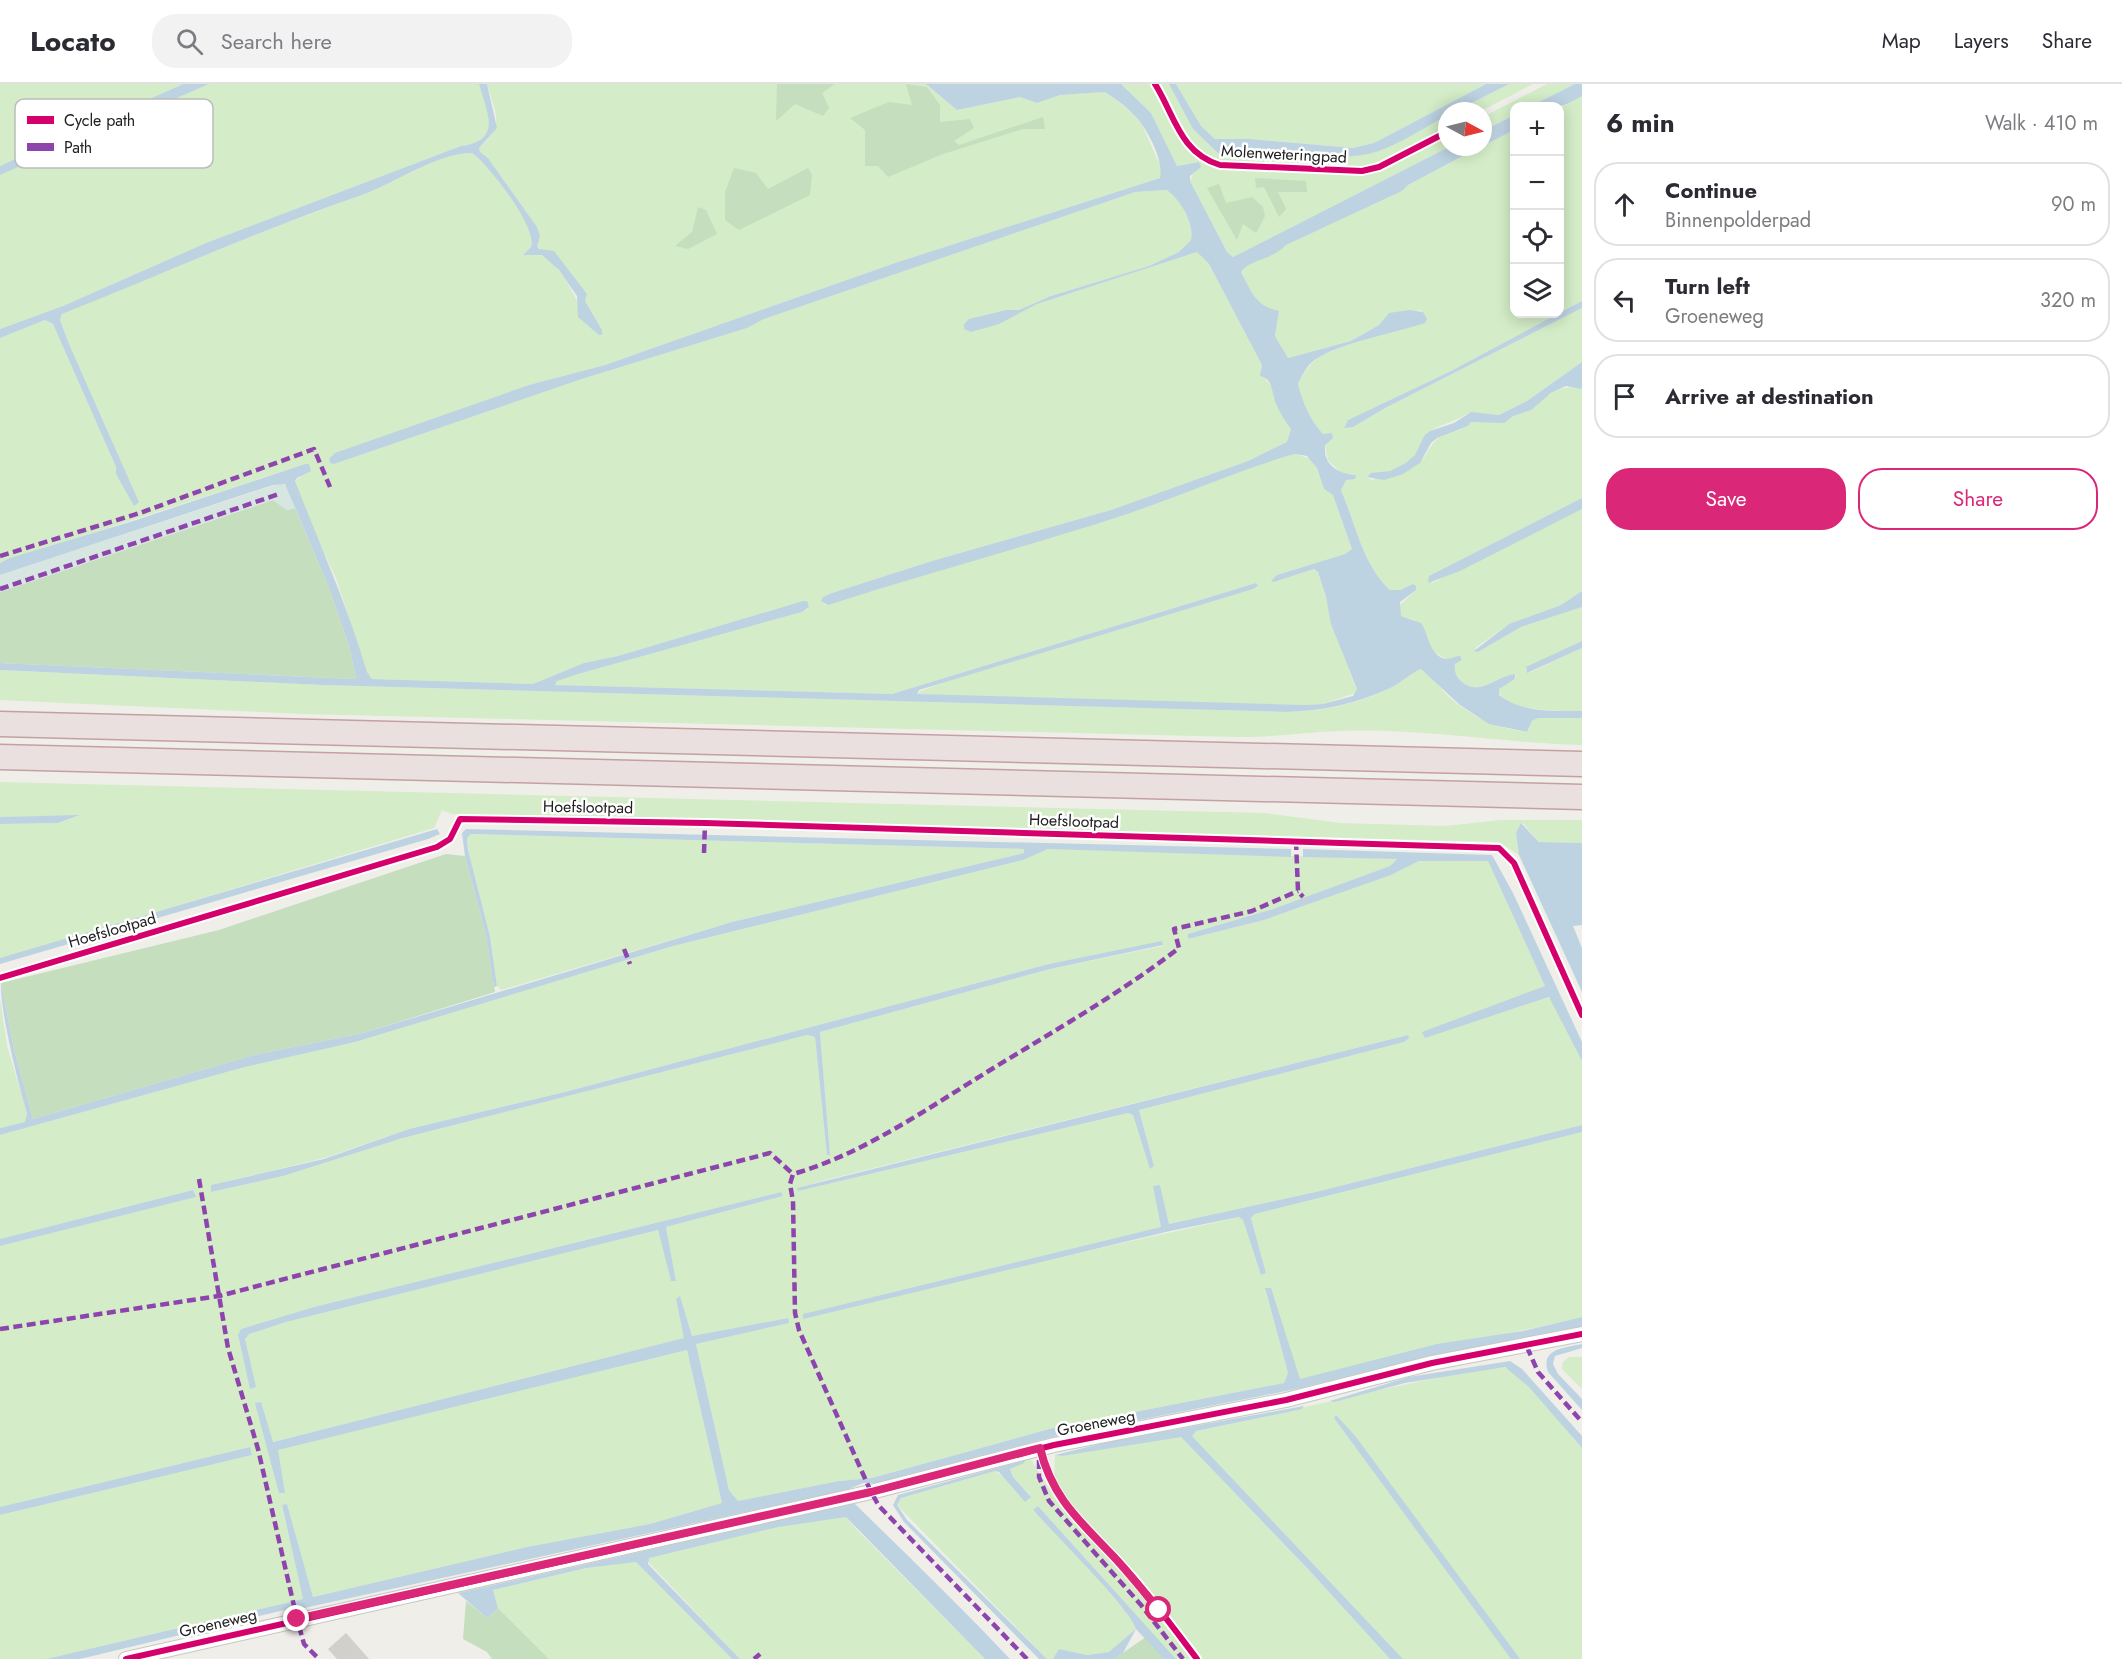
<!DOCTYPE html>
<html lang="en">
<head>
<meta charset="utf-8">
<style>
  body { margin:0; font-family:Jost,sans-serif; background:#f2f2f3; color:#2b2b33 }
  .controls { position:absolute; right:18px; top:18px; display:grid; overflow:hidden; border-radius:12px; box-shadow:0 3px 15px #0003 }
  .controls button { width:54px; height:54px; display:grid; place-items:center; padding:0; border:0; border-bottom:2px solid #e1e1e2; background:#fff; color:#2b2b33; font:30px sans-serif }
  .compass { position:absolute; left:1438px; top:18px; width:54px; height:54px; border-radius:50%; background:#fff; box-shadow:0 3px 15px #0003; rotate:97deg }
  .stop { position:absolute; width:18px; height:18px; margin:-14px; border:4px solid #db2777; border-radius:50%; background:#fff }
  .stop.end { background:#db2777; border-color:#fff; box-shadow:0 2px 6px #0008 }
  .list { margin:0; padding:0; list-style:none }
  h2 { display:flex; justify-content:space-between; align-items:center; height:78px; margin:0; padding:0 24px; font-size:26px }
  h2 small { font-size:20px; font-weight:400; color:#7c7c81 }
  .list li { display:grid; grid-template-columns:39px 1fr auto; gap:18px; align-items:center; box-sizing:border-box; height:84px; margin:0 12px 12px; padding:0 12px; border:2px solid #e1e1e2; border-radius:24px }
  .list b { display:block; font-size:22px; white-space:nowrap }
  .list p { margin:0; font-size:20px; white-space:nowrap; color:#7c7c81 }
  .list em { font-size:20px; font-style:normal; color:#7c7c81 }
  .actions { display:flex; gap:12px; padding:18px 24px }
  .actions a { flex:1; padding:14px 0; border:2px solid #db2777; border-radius:24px; text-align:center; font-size:21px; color:#db2777 }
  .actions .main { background:#db2777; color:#fff }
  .icon { flex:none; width:33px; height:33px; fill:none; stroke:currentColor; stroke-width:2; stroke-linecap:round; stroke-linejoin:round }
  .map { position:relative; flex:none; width:1582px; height:1575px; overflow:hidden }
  header { display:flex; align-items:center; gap:36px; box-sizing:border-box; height:84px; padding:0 30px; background:#fff; border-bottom:2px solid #e1e1e2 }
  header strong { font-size:28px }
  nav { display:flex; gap:33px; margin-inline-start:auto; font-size:21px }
  .search { width:420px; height:54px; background:#f2f2f3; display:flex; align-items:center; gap:15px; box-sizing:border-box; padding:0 21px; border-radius:24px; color:#7c7c81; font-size:22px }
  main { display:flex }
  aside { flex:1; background:#fff }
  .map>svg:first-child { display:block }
  .grass { fill:#d4ecc7; fill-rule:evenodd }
  .forest { fill:#c4debe }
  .wetland { fill:#d7e6e0 }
  .water { fill:#bdd3e2 }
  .building { fill:#d1d0cc }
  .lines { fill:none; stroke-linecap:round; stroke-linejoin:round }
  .street-casing { stroke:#c7c7c5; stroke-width:16 }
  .highway-casing { stroke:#c5a0a3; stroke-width:27 }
  .path { stroke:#d8cdc8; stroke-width:3; stroke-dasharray:3 3; stroke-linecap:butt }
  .street { stroke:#fdfcfc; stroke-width:14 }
  .highway { stroke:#ebe0e0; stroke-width:24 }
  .quiet { stroke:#8e44ad; stroke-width:4.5; stroke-dasharray:9 4.5; stroke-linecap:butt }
  .cycleway-casing { stroke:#fff; stroke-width:10 }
  .cycleway { stroke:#d6006c; stroke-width:6 }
  .route { stroke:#db2777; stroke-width:8 }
  .labels { text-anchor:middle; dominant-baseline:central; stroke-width:5; stroke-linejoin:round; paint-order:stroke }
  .street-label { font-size:16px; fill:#202020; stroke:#fff }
  .key { fill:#fff; stroke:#bcbcbc; stroke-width:1.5 }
  .key-label { font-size:16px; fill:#202020 }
</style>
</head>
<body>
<header>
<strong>Locato</strong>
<div class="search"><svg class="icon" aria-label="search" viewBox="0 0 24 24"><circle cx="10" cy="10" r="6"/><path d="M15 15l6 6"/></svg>Search here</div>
<nav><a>Map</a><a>Layers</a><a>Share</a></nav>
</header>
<main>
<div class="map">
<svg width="1582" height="1575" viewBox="0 0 1582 1575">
  <rect width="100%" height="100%" fill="#efeee9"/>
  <g class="grass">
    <polygon points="0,0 183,0 0,82"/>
    <path d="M209 0H479C487 27 504 56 461 62L206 159 63 222 0 245V91Z"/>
    <path d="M487 0H926L957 26 1021 13 1037 19 1060 11 1105 8 1133 29 1142 41 1162 86 1160 94 898 178 605 281 529 301 378 355 334 380 582 295 747 244 764 235 1135 108 1167 106C1182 117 1193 138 1191 156L1179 168 1149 182 1051 212 1019 226H1006L977 233 1018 230 1037 220 1197 168 1209 180 1262 281 1261 290 1272 303 1274 316 1291 345 1287 359 1248 377 1111 426 932 477 832 509 823 513 825 521 1151 422 1251 383 1295 370 1311 375 1317 384 1324 405 1333 410 1352 465 1345 470 1277 491 1274 498 1314 485 1318 488 1342 567 1357 606 1355 609 1323 620 1306 621 930 612 916 609 952 595 1257 503 1256 499 892 610 555 601 558 596 578 590 802 528 808 525 803 517 618 572 584 579 533 600 372 595 367 588 336 494 307 432 295 397 302 392 305 380 0 479V254L45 236 53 240 116 383V390L139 418 69 260 60 236 62 230C162 189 261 147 362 111 396 99 437 69 472 69 490 82 538 143 531 163L523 171H542C573 191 575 227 599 251L602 246 585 217 587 210 537 162V143L488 74 480 68 479 64C505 41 496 30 487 0Z"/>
    <path d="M1121 0H1151C1173 36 1175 70 1221 84L1365 90 1387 83 1447 52V63H1449L1233 173 1227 168 1190 97 1198 78 1177 82 1151 29Z"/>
    <path d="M1159 0H1169L1193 45 1220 71C1260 59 1299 74 1340 72 1380 70 1412 50 1447 32V45L1395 72 1360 84 1223 79C1183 72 1177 30 1159 0Z"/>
    <polygon points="1176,0 1486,0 1374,59 1353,64 1249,55 1215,55 1201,42"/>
    <polygon points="1509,0 1533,0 1481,27 1456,27"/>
    <polygon points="1547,0 1575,0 1531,22 1514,22 1514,31 1483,47 1483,33"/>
    <polygon points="1582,12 1582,217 1560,229 1560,24"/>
    <path d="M1514 46V230H1559L1449 288 1348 336 1353 343 1387 323 1582 224V278L1527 317 1499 331 1468 329C1454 339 1437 340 1426 351 1421 355 1420 362 1417 368 1408 384 1388 389 1371 389L1367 393 1372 396 1424 374C1440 345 1441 355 1468 342L1471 338C1485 334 1500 335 1514 331 1539 325 1554 296 1582 305V414L1429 492 1432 499 1582 425V507L1561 521 1509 540 1475 564 1478 568 1521 543 1582 523V557L1525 585 1529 589 1582 564V627C1560 627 1511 629 1498 608L1500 603 1516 595 1515 590C1497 591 1479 614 1461 597 1456 593 1454 586 1455 580L1462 576 1446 575 1434 568 1415 536 1401 532 1399 522 1416 506 1413 500 1400 506H1390C1362 480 1356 440 1341 405L1346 396 1356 391 1341 389 1328 376 1325 361 1333 352 1332 349 1323 350C1311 338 1302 317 1298 300 1303 291 1309 280 1318 274 1332 265 1405 241 1420 241L1424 232 1421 226 1388 232 1379 241 1351 257 1288 274 1275 252 1279 228C1255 222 1252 208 1241 188 1248 175 1272 176 1285 161L1402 107 1408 101Z"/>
    <path d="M1421 585C1432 589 1439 603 1447 611 1471 633 1496 644 1527 648L1532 637 1538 634H1582V661C1501 659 1421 644 1340 647 1304 648 1270 654 1235 653L304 630 0 616V586L322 601 1286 628C1322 627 1356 621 1388 605 1400 600 1409 590 1421 585Z"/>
    <polygon points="0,698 1264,729 1340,739 1445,742 1501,736 1582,736 1582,759 1539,758 1523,739 1516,749 1519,771 1499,758 452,730 442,726 434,744 0,875 0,740 58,739 78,732 0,733"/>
    <polygon points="471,750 1024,765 1024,769 732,838 501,906 497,902 490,853 471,785 467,754"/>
    <path d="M1048 765 1397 775 1390 782 1273 825 1188 850V855L1264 836 1391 791 1419 777H1488L1545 902 1423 948 1425 953 1550 913 1582 977V1041L1320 1107 1169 1140 1160 1101 1154 1102 1162 1143 803 1230 1240 1133 1243 1136 1261 1191 1266 1189 1251 1134 1255 1130 1582 1048V1233L1299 1296 1265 1205 1288 1289 1284 1299 1053 1344 872 1394 839 1397 738 1417 729 1406 696 1260 788 1239V1234L692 1252 680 1213 676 1215 685 1254 272 1358 261 1318 285 1409 277 1366 687 1266 722 1419 650 1440 527 1463 313 1513 287 1420 282 1422 303 1515 46 1575H0V1431L252 1371 250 1363 0 1423V1162L195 1113 193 1106 0 1155V1051L245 983 355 958 673 862 1023 776ZM1162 858 1163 862 1050 885 820 948 830 1071 827 1070 815 953 807 951 403 1054 283 1092 212 1108 211 1101 324 1074 409 1045 565 1008 1049 880ZM1408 951 1404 958 1139 1026 1154 1082 1150 1084 1133 1031 1128 1029 798 1107V1104L829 1095ZM781 1108 783 1112 666 1143 676 1197H671L658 1146 286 1238 248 1250 245 1255 250 1304 238 1252 241 1245 314 1223Z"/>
    <polygon points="0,914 7,962 27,1029 25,1038 0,1044"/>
    <polygon points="1569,1273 1582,1273 1582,1305 1562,1285 1563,1278"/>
    <path d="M1501 1283C1522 1283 1566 1347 1582 1364V1575H1403L1192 1352 1196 1347C1298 1327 1398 1298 1501 1283Z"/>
    <polygon points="1176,1352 1181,1353 1309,1486 1390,1575 1202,1575 1139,1492 1061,1409 1054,1394 1055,1371 1062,1372"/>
    <path d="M1030 1374 1057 1418 1152 1524 1192 1575H1176L1038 1422 1033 1427C1053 1448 1130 1524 1136 1545L1110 1568 1087 1571 1059 1565 1053 1575H1047L897 1421 901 1414 995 1387 1031 1412 1013 1393 1010 1384Z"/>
    <polygon points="837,1423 858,1447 985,1575 740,1575 638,1467 458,1509 453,1505 736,1441"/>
    <polygon points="626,1478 636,1478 732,1575 549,1575 498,1524 493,1506 586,1484"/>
  </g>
  <g class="forest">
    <polygon points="777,0 835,0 822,9 829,24 823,32 795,20 776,37"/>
    <polygon points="906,0 927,3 940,21 940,38 970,35 974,44 954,57 959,61 1043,33 1045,45 1023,45 943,70 888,93 878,82 865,82 865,46 850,34 889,18 912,21"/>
    <polygon points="734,84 756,89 768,105 808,84 812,91 810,111 739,146 725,136 725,108"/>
    <polygon points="1255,94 1306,97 1307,108 1278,108 1286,125 1279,133 1264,103 1256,104"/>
    <polygon points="1219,100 1226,119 1252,113 1263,123 1265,132 1256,149 1243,140 1237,156 1207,104"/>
    <polygon points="698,123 706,126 717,150 688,165 675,162 692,148"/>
    <polygon points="273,416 287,426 295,424 329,504 350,565 356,595 0,579 0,508"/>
    <polygon points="446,770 465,772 486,851 495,908 363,949 254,971 33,1035 14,965 1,899 219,846"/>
    <polygon points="466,1517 487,1534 498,1524 549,1575 492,1575 487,1568 463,1555"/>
    <polygon points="1146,1553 1164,1575 1114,1575"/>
  </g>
  <polygon class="wetland" points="281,399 287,402 295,424 287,426 273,416 0,508 0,491"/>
  <g class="water">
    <polygon points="183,0 209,0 0,91 0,82"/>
    <path d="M479 0H487L497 44 479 64 480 68 488 74 537 143 540 152 537 162 539 165 554 167 587 210 585 217 602 246V251H599L578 233 577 212 559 186 542 171H523L531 163C538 144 489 81 472 69 437 69 395 99 362 111 261 146 162 190 62 230L60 236 69 260 139 418 134 422 116 390V383L53 240 45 236 0 254V245L63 222 206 159 461 62C504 56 486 27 479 0Z"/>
    <path d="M926 0H1121L1151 29 1177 82 1199 78 1201 83 1190 92V97L1227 168 1233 173 1449 63H1480L1408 101 1402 107 1286 161C1272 176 1248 176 1241 188 1252 208 1255 222 1279 227L1275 252 1288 274 1351 257 1379 241 1389 229 1409 226 1423 228 1427 235 1425 239C1399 248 1328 261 1310 280 1305 285 1301 294 1298 300 1302 317 1311 338 1323 350L1332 349 1333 354 1325 361C1323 381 1338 390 1356 391L1355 395 1346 396 1341 406C1356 440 1362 480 1390 506H1400L1413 500 1416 502V506L1400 518 1401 532 1421 539C1429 550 1429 572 1446 575 1451 575 1456 572 1460 572L1462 576 1455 580C1454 586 1456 593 1461 597 1480 614 1497 591 1515 590V595L1499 605V611C1522 629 1555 627 1582 627V634H1538L1532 637 1527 648 1489 640 1460 621 1421 585C1409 590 1400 600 1388 605 1355 620 1323 627 1286 628L322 601 0 586V579L356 595 350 565 329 504 285 400 273 401 0 491V479L10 474 133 437 305 380H309L311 387 297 394 295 397C320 461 348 523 367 588L372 595 533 600 584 579 618 572 803 517H807L809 523 802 528 578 590 557 597 555 601 892 610 1256 499 1258 502 1253 505 919 606 917 610 1306 621 1323 620 1353 612 1357 605 1331 540 1326 513 1318 488 1314 485 1274 498 1271 497 1277 491 1345 470 1352 465 1333 411 1324 405 1317 384 1307 372 1295 370C1237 386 1182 412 1124 431 1026 463 927 489 828 521L821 517 823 513 832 509 932 477 1111 426 1248 377 1287 358 1291 345C1285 337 1280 329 1276 320 1271 309 1274 295 1260 292L1262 281 1209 180 1197 168 1037 220 999 240 971 248 964 245V240L969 235 1006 226H1019L1051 212 1149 182 1179 168 1191 156C1194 138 1181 117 1167 106L1135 108 764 235 747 244 582 295 334 380 330 379 329 375 335 369 529 301 605 281 898 178 1160 94C1164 76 1147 44 1134 31 1126 22 1115 15 1105 8L1060 11 1037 19 1020 13 957 26Z"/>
    <path d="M1169 0H1176L1201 42 1215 55H1249L1353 64 1374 59 1486 0H1509L1456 27H1447V32C1422 44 1395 64 1368 70 1318 80 1269 57 1220 71L1193 45Z"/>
    <path d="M1575 0H1582V12C1558 26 1557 23 1531 22Z"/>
    <polygon points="1514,31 1514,46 1483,62 1483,47"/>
    <polygon points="1582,217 1582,224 1387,323 1353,343 1344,344 1348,336 1449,288"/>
    <polygon points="1582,278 1582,305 1566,302 1551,309 1531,326 1513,332 1504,339 1471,338 1468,342 1437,354 1431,359 1420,379 1403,390 1384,396 1367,393 1371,389 1390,387 1406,379 1415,371 1424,352 1430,347 1454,339 1471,328 1499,331 1527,317"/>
    <polygon points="1582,414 1582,425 1460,487 1428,499 1429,492"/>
    <polygon points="1582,507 1582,523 1521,543 1478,568 1474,567 1509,540 1561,521"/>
    <polygon points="1582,557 1582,564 1527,589 1526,583"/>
    <polygon points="80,731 58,739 0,740 0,733"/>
    <polygon points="1521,739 1539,758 1582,759 1582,841 1573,842 1582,864 1582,908 1519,771 1516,749"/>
    <polygon points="437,745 440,750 428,755 0,880 0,874"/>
    <path d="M466 745 1291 765V773L1048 765 1023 776 673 862 355 958 245 983 0 1051V1044L25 1038 27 1029C18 999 0 927 1 899L14 965 33 1035 254 971 363 949 732 838 1024 769V765L471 750 467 754 468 766 490 853 497 902 494 903 486 851 465 772 462 749Z"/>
    <polygon points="1303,765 1492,771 1513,809 1582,958 1582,977 1549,913 1425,954 1422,948 1545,902 1488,777 1419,777 1391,791 1264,836 1188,855 1188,850 1273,825 1390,782 1397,775 1303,773"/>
    <polygon points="1162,857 1163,861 1050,885 820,948 830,1071 827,1071 815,953 807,951 403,1054 283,1092 211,1108 211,1101 324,1075 409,1045 565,1008 1049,880"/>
    <polygon points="1408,951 1409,954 1404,958 1139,1026 1154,1082 1150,1085 1133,1031 1128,1029 798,1107 797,1104"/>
    <polygon points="1582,1041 1582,1048 1255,1130 1251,1134 1266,1189 1261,1191 1243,1136 1239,1133 1170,1147 803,1235 803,1230 1161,1143 1153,1102 1160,1101 1169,1140 1320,1107"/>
    <polygon points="193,1106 196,1113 0,1162 0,1155"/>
    <polygon points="781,1108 783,1112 666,1143 676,1197 671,1197 658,1146 286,1238 249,1250 245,1255 256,1303 250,1305 238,1251 241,1245 314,1223"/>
    <polygon points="1265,1204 1271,1204 1300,1295 1437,1260 1523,1247 1582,1233 1582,1244 1434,1272 1301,1304 1053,1353 876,1399 863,1399 847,1406 304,1524 301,1522 80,1575 46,1575 303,1515 282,1421 287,1420 313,1513 527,1463 650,1440 722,1419 687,1266 278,1366 285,1409 279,1409 255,1319 261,1318 273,1358 684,1254 676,1215 680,1212 692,1252 788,1234 789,1239 696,1260 729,1406 738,1417 839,1397 872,1394 1053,1344 1284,1299 1288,1289"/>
    <path d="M1582 1260V1264L1555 1272 1553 1280 1558 1290 1582 1315V1326L1548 1288C1540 1264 1565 1264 1582 1260Z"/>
    <polygon points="1510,1277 1522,1285 1582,1352 1582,1364 1529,1303 1505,1283 1405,1299 1334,1318 1330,1317 1409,1293"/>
    <polygon points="1304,1322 1302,1325 1196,1347 1192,1352 1403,1575 1390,1575 1309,1486 1181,1353 1062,1372 1055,1371 1112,1357"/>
    <polygon points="1336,1331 1356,1353 1520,1575 1511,1575 1334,1334"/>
    <polygon points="250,1363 252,1371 0,1431 0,1423"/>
    <polygon points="1025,1376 1024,1379 1010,1385 1013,1393 1031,1413 1025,1418 999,1388 995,1387 901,1414 897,1421 907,1436 1047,1575 1039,1575 904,1438 893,1421 898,1411"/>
    <path d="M849 1418H853C906 1470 959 1521 1010 1575H985L846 1433 778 1443 649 1474 648 1480 740 1575H732L636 1478 586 1484 493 1506 498 1524 487 1534 458 1509 848 1421Z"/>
    <path d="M1038 1422 1176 1575H1164L1136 1545 1123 1569 1114 1575H1053L1059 1565 1087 1571 1109 1568 1136 1545C1130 1524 1052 1448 1033 1426Z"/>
  </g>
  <polygon class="building" points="346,1549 369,1575 337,1575 328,1565"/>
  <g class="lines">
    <defs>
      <polyline id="street" points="126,1575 871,1408 1054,1361 1286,1316 1432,1279 1582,1250"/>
      <g id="highway">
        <polyline points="0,640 1582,680"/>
        <polyline points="0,673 1582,713"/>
      </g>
    </defs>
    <use href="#street" class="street-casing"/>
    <use href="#highway" class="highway-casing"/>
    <polyline class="path" points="1303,813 1306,820"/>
    <use href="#street" class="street"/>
    <use href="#highway" class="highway"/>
    <g class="quiet">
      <polyline points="0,472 140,429 314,365 330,403"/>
      <polyline points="0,505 279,410"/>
      <polyline points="1296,757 1298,807 1303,813"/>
      <polyline points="704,769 705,739"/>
      <polyline points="624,865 630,880"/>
      <polyline points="199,1095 228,1264 258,1365 297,1535 304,1560 319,1575"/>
      <polyline points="0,1245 219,1212 770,1069 793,1090"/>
      <polyline points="1527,1263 1538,1288 1582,1338"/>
      <polyline points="1039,1376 1039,1393 1049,1417 1141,1521 1183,1575"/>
      <polyline points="754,1575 760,1570"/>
      <path d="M1027 1575 879 1422 871 1408 799 1246 795 1229 793 1117 790 1100 793 1090C863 1070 925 1026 987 988 1052 948 1118 911 1179 864L1174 845 1252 827 1298 807"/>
    </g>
    <defs>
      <g id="cycleway">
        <path d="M1155 0C1175 32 1180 69 1220 81L1362 87 1379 83 1447 48"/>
        <polyline points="0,894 437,763 450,755 460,735 705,739 1499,764 1514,779 1582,931"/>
        <path d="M1040 1364C1053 1422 1092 1447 1129 1489 1153 1516 1175 1546 1197 1575"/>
        <polyline points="126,1575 871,1408 1054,1361 1286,1316 1432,1279 1582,1250"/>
      </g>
    </defs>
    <use href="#cycleway" class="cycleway-casing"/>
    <use href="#cycleway" class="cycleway"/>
  </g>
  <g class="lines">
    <path class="route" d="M297 1535 871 1408 1040 1364C1052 1414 1080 1437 1114 1473 1130 1490 1144 1508 1159 1526"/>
  </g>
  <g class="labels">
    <g class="street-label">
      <text transform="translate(1284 70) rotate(3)">Molenweteringpad</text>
      <text transform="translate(588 723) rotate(1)">Hoefslootpad</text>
      <text transform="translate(1074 737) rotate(2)">Hoefslootpad</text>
      <text transform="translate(112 846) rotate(-16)">Hoefslootpad</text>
      <text transform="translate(1096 1339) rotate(-11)">Groeneweg</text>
      <text transform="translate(218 1539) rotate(-13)">Groeneweg</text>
    </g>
  </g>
  <rect x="15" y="15" width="198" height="69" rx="9" class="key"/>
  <rect x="27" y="32" width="27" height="8" fill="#d6006c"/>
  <rect x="27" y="59" width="27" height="8" fill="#8e44ad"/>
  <g class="key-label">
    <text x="64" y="42">Cycle path</text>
    <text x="64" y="69">Path</text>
  </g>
</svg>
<div class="controls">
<button>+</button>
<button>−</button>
<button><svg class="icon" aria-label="locate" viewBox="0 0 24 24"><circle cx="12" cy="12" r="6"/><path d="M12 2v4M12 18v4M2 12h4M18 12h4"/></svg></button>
<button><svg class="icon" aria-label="layers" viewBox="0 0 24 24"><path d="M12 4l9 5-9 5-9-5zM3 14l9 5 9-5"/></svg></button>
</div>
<svg class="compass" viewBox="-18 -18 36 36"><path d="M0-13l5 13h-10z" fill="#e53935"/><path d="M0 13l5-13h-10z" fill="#7c7c81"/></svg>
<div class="stop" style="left:1159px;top:1526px"></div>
<div class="stop end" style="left:297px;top:1535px"></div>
</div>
<aside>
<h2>6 min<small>Walk · 410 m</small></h2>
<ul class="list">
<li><svg class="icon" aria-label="ahead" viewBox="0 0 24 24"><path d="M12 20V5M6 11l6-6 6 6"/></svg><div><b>Continue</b><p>Binnenpolderpad</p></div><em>90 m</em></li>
<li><svg class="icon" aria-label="left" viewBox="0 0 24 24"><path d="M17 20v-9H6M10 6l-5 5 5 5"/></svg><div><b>Turn left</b><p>Groeneweg</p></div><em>320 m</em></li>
<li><svg class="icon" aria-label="arrive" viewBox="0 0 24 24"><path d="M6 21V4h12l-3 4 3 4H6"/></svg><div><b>Arrive at destination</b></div></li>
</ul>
<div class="actions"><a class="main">Save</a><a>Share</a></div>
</aside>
</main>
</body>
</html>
